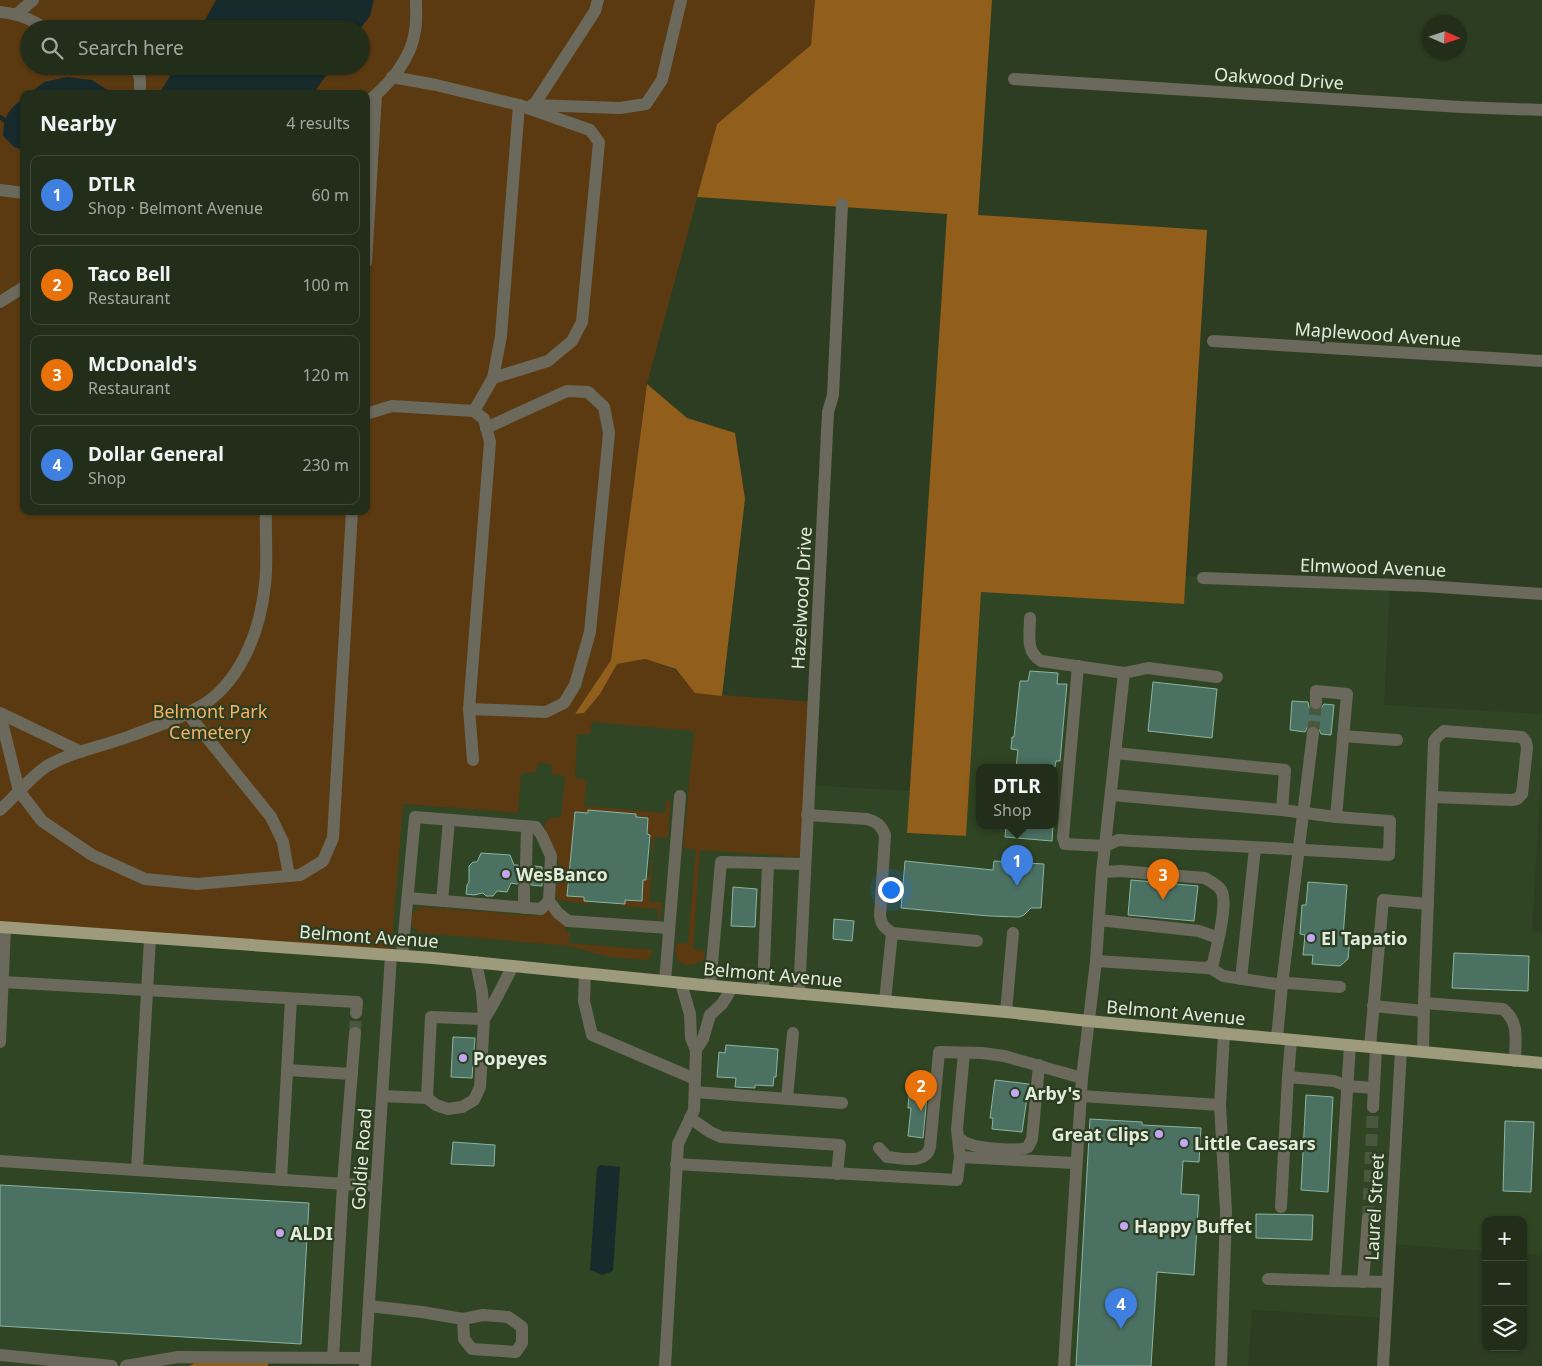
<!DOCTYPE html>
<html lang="en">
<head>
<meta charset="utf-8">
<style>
  body { margin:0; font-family:"Noto Sans",sans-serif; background:#2a3623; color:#f1f3f6 }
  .controls { position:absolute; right:15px; bottom:15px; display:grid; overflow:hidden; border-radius:10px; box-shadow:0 1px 4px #0004 }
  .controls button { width:45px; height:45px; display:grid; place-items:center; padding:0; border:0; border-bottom:1px solid #3f4a39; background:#222e1a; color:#f1f3f6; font:25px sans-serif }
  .compass { position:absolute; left:1422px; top:15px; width:45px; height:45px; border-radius:50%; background:#222e1a; box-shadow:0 1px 4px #0004; rotate:93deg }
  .you { position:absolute; left:890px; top:889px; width:18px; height:18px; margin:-12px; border:4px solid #fff; border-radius:50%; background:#1a73e8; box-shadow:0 0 0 8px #1a73e833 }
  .badge { display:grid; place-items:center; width:32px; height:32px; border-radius:50%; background:#c2a7f2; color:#fff; font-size:16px; font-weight:700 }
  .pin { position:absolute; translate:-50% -41px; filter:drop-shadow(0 1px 2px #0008) }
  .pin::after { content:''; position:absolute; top:26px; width:18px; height:15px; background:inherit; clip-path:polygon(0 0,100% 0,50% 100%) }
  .popup { position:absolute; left:976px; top:764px; width:82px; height:65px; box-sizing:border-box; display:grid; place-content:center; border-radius:10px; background:#222e1a; filter:drop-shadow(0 1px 4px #0005); font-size:16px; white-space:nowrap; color:#a2a8a2 }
  .popup b { font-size:19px; color:#f1f3f6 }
  .popup::after { content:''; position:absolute; left:50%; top:100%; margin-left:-10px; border:10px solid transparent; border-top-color:#222e1a }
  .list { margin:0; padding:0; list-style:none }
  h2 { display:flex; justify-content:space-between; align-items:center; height:65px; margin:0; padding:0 20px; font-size:21px }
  h2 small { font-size:16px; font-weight:400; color:#a2a8a2 }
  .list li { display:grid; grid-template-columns:32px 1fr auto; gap:15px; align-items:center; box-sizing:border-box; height:80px; margin:0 10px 10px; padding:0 10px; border:1px solid #3f4a39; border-radius:10px }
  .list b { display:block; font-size:19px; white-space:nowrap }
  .list p { margin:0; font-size:16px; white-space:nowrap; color:#a2a8a2 }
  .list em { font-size:16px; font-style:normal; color:#a2a8a2 }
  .icon { flex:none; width:28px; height:28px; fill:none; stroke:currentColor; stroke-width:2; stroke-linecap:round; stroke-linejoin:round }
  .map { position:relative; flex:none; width:1542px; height:1366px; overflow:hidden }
  .search { position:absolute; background:#222e1a; box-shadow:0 1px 4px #0004; left:20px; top:20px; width:350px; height:55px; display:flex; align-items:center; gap:12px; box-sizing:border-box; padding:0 18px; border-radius:28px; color:#a2a8a2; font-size:19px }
  .panel { position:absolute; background:#222e1a; box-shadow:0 1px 4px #0004; left:20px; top:90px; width:350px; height:425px; border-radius:10px }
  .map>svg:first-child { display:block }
  .built { fill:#304523; fill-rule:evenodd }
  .green { fill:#5b3a11; fill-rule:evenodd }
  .forest { fill:#925e1c }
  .water { fill:#172b2c }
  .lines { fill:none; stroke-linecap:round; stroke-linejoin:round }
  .stream { stroke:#172b2c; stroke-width:4.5 }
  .building { fill:#4b7162; stroke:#8cb4a3 }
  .minor-tunnel { stroke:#48573e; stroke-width:12; stroke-dasharray:12 6; stroke-linecap:butt }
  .minor { stroke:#6b695b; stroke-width:12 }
  .major { stroke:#9e9a7c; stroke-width:12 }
  .poi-dot { fill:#c2a7f2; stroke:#2d3d22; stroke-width:2 }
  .labels { text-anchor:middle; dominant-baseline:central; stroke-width:4.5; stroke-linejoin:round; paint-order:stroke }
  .street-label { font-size:18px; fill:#e1ecdb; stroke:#2d3d22 }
  .park-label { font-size:18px; fill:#f9b261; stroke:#2d3d22 }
  .poi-label { font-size:18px; font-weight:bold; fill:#e1ecdb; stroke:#2d3d22; text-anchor:start }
</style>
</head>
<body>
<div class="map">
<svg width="1542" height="1366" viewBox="0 0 1542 1366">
  <rect width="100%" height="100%" fill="#2d3d22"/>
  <path class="built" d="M1185 576 1390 584 1384 705 1542 714V766L1532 931 1542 932V1255L1523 1254V1220H1486V1251L1390 1244 1385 1318 1252 1310 1248 1366H365V1359L206 1357 189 1366H0V927L403 804 512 812 517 753 575 714 593 686 722 696 808 785 910 791 907 832 966 836 981 591 1183 604ZM980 767H1054V825H980Z"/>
  <g class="green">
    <path d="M0 0H815L811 45 717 124 647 384 611 660 575 714 584 713 600 694 617 664 645 659 676 670 696 693 813 702 800 857 700 850 693 949 705 951 704 959C689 971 670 965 677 943H688L696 850 683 848 694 731 592 722 590 734H577L575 778 587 780 584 806 665 813 667 799 670 800V805L668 836 667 838 655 837 653 854H652L653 839 650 838V835L647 834 648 818 636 817V814L588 810V813L575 812 567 896 584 897 588 901V904L558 900 556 896C555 884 560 871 558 859 555 846 537 830 549 818L561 817 565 777 552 774 551 764 538 763 536 772 521 774 518 813 403 804 391 955 0 927ZM29 29H361V66H29ZM24 94H366V511H24Z"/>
    <polygon points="651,860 653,860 649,901 662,903 660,921 658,919 658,909 621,906 621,903 624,903 625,900 642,901 643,880 650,877"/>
    <polygon points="423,907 539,916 549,908 565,926 565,931 570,932 569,943 653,950 650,958 648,960 609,957 570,946 419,933 412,927 411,918 415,910"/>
  </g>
  <g class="forest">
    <polygon points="815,0 992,0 978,215 1207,230 1184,604 981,592 966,836 907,833 947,214 697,197 717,124 811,45"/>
    <polygon points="647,384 687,418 735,433 745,499 722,696 695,693 676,669 645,659 617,664 600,694 584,713 575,714 611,660"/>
    <polygon points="206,1357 269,1357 268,1366 189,1366"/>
  </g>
  <g class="water">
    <polygon points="216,0 374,0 370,16 360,29 200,29"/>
    <polygon points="176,66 333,66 313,94 159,94"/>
    <polygon points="67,77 92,80 109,91 110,94 29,94 44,82"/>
    <path d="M24 98V150L14 147 3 136C4 115 7 111 24 98Z"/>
    <polygon points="600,1165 620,1167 613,1271 602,1275 590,1270 597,1168"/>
  </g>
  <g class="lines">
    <polyline class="stream" points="0,117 4,120"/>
  </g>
  <g class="building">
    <polygon points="1030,671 1058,673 1057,684 1067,684 1060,761 1056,761 1055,767 1016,767 1018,750 1011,749 1012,737 1014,737 1020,681 1028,681"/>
    <polygon points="1153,682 1217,689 1212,738 1148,731"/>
    <polygon points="1292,701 1308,702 1309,707 1316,711 1320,710 1324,704 1334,705 1331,735 1321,734 1318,727 1314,725 1307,728 1305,732 1290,730"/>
    <polygon points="588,810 636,814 636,817 648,818 647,834 650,835 646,880 643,880 642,901 625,900 625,904 584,901 584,897 567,896 575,812 588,813"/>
    <polygon points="1006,825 1053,825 1052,841 1005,837"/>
    <polygon points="481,853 510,855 514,865 518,865 519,870 525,874 530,873 534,866 542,867 542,886 531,885 528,881 524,880 517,884 511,883 507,892 497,891 493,896 486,896 483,893 474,895 466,894 467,885 469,882 469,866 473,862 477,862"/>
    <polygon points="905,861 993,870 994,861 1044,864 1041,908 1031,908 1024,915 1019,917 989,916 901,908"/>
    <polygon points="1131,880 1198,886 1194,921 1128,915"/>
    <polygon points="1308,882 1347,885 1343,937 1350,937 1348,959 1340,966 1312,964 1313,955 1303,955 1305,935 1300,934 1302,905 1306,905"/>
    <polygon points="733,887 757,889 755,927 731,926"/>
    <polygon points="834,919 854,921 852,941 833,939"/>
    <polygon points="1454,953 1529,956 1528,991 1452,988"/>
    <polygon points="453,1037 475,1038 472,1078 451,1077"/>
    <polygon points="726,1045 778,1049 776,1077 774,1077 773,1086 755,1085 755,1088 735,1087 736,1078 717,1077 719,1052 725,1053"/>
    <polygon points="995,1080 1029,1084 1022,1132 992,1129 993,1118 990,1118"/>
    <polygon points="916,1084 928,1085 923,1138 908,1136 911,1108 908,1108 909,1095 911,1095 912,1085 916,1085"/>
    <polygon points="1306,1095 1333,1097 1328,1192 1301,1190"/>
    <polygon points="1090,1119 1142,1122 1142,1125 1201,1128 1199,1162 1183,1161 1181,1194 1199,1195 1194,1275 1157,1272 1151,1366 1076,1366"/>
    <polygon points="1505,1121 1534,1122 1531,1192 1503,1191"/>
    <polygon points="453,1142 495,1145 494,1166 451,1164"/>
    <polygon points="0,1185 309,1203 301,1344 0,1326"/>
    <polygon points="1256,1214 1313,1215 1312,1240 1256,1238"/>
  </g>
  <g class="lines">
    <g class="minor-tunnel">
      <polyline points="1313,733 1316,703"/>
      <polyline points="524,888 526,866"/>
      <polyline points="355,1033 356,1013"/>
      <polyline points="1368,1218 1373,1107"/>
    </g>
    <g class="minor">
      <path d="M0 12C20 14 30 19 47 29"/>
      <polyline points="17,14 33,0"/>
      <polyline points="136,66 140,79 140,94"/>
      <polyline points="392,77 436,85 519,105 501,336 493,378 474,411"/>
      <polyline points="1014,79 1461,107 1542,110"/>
      <path d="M366 103C388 86 411 60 415 31 417 21 416 10 416 0"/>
      <polyline points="532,105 620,108 646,104 662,80 681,0"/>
      <polyline points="534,105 595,11 598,0"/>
      <polyline points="0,190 24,193"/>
      <polyline points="366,262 376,95"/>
      <polyline points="0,302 24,287"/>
      <polyline points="1213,341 1542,361"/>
      <polyline points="493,378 548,361 572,341 582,322 599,142 590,130 519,105"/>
      <polyline points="366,414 392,406 474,411 484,419 490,442 469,709 473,760"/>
      <polyline points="1203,578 1425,586 1542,594"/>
      <path d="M1030 618C1030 635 1025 651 1041 661L1124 673 1148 668 1217 677"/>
      <path d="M1078 666 1063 837 1065 844 1106 846 1118 840C1209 845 1299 849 1389 855L1390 821 1336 817 1282 810"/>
      <polyline points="1316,703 1316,691 1347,694 1336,817"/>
      <polyline points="469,709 546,712 564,703 575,685 590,632 609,433 604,407 588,392 567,391 486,428"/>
      <polyline points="0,713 81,752"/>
      <polyline points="0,714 19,791 42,821 92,855 145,879 197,884 300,875 323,861 333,838 352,511"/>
      <polyline points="188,714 271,817 283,842 289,876"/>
      <polyline points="1343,736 1397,740"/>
      <polyline points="1112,795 1282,810 1285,770 1115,753"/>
      <path d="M1432 797 1512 800 1517 799 1522 794 1527 748 1526 742 1522 737 1444 731 1438 736 1434 741 1424 1003 1503 1009C1520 1023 1515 1040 1515 1061"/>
      <path d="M0 810C16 796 29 778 47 766 73 751 105 746 133 735 158 726 183 717 206 703 243 677 261 627 265 584 268 560 265 535 266 511"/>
      <path d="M807 815 867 819C877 822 881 825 885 835L880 916C881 925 885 928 892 933L885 1001"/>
      <polyline points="526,866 527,827"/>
      <polyline points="408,898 541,909 549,901"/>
      <polyline points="442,901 449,820"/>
      <polyline points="524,908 524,888"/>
      <polyline points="1099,920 1199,931 1218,938"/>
      <polyline points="892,933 977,941"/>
      <polyline points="402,956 415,817 536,827 542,836 551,856 549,901 558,913 568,921 669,928"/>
      <path d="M1096 961 1207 968 1213 964C1216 948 1229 903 1221 890 1217 884 1211 882 1205 878L1121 871 1102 872"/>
      <polyline points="1209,967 1223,976 1282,985 1288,983 1340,987"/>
      <polyline points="585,973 584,1001 592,1035 695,1079"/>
      <polyline points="1241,979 1255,848"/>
      <polyline points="665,981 680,796"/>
      <polyline points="3,982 357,1002 356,1013"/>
      <polyline points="710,986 721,862 805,864"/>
      <polyline points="763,990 768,864"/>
      <polyline points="799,994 828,412 833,395 842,204"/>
      <polyline points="1373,1006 1424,1011"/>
      <polyline points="1006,1012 1013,933"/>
      <path d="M484 1019C495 1003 503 984 513 966"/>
      <polyline points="1277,1038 1282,985 1313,733"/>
      <polyline points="0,1042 5,928"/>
      <polyline points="1370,1047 1383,900 1428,904"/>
      <polyline points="696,1050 703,1039 710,1015 722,1004 732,988"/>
      <polyline points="1423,1052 1424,1003"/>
      <polyline points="287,1070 352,1074"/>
      <polyline points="1288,1077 1291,1040"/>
      <polyline points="695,1092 842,1103"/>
      <polyline points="382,1096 427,1098 436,1105 448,1109 462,1107 474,1100 480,1087 484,1019 482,992 476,962"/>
      <polyline points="1081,1096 1220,1105"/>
      <polyline points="427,1098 431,1017 484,1019"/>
      <polyline points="787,1099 793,1033"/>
      <polyline points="1373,1107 1376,1048"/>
      <polyline points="690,1118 710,1132 721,1137 840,1145 837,1174"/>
      <path d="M959 1138C962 1141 965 1143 969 1144 979 1148 1020 1152 1028 1147L1032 1139 1039 1065"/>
      <path d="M879 1148 887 1157C901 1158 926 1165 930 1147L939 1052 982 1053 1004 1056 1082 1078"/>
      <polyline points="960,1157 1075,1163"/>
      <polyline points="0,1161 376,1186"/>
      <polyline points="676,1164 957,1180 960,1157 957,1129 964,1053"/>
      <polyline points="137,1170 150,938"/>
      <polyline points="281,1180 291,999"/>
      <polyline points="1281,1207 1288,1077 1334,1081 1347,1086 1374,1088"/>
      <polyline points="1268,1279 1335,1281 1350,1045"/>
      <polyline points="1335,1281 1387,1282"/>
      <polyline points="1363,1282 1368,1218"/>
      <polyline points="369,1306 422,1312 463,1319 483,1315 508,1317 522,1327 522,1343 516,1352 472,1349 464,1339 463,1319"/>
      <polyline points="0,1355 112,1366"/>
      <polyline points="333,1358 343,1184 355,1033"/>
      <polyline points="126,1366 178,1357 365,1358"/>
      <polyline points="365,1366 391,955"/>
      <polyline points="665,1366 678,1144 694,1110 696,1050 691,1038 690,1014 681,983"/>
      <polyline points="1064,1366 1082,1078 1096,961 1102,872 1124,673"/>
      <polyline points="1221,1366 1226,1212 1220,1105 1224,1033"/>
      <polyline points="1383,1366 1401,1050"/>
    </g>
    <polyline class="major" points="0,927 433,958 703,985 1006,1012 1088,1021 1542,1063"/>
  </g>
  <g class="poi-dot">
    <circle cx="506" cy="874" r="5"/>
    <circle cx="1311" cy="938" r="5"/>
    <circle cx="463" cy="1058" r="5"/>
    <circle cx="1015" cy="1093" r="5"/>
    <circle cx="1159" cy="1134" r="5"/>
    <circle cx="1184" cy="1143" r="5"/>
    <circle cx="1124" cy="1226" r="5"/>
    <circle cx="280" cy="1233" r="5"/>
  </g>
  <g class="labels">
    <g class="street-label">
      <text transform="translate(1279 78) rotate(4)">Oakwood Drive</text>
      <text transform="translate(1378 334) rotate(4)">Maplewood Avenue</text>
      <text transform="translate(1373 567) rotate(2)">Elmwood Avenue</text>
      <text transform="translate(801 598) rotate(-87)">Hazelwood Drive</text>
      <text transform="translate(369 936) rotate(4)">Belmont Avenue</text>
      <text transform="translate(773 974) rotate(5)">Belmont Avenue</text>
      <text transform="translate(1176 1012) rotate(5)">Belmont Avenue</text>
      <text transform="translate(361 1159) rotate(-86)">Goldie Road</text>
      <text transform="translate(1374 1207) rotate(-87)">Laurel Street</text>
    </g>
    <g class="park-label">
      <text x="210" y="711">Belmont Park<tspan x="210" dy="21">Cemetery</tspan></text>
    </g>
    <g class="poi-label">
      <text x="516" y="874">WesBanco</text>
      <text x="1321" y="938">El Tapatio</text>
      <text x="473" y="1058">Popeyes</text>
      <text x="1025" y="1093">Arby's</text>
      <text x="1149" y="1134" text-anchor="end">Great Clips</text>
      <text x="1194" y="1143">Little Caesars</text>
      <text x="1134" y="1226">Happy Buffet</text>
      <text x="290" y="1233">ALDI</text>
    </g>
  </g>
</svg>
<div class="controls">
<button>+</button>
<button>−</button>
<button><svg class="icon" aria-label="layers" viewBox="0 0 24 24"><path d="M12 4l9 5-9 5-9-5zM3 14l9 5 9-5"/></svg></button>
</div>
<svg class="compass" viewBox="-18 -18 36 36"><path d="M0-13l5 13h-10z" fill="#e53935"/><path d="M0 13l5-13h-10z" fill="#a2a8a2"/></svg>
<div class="you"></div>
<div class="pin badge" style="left:1017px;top:886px;background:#3f7fe0">1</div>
<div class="popup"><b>DTLR</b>Shop</div>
<div class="pin badge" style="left:921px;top:1111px;background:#e8710a">2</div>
<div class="pin badge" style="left:1163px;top:900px;background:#e8710a">3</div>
<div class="pin badge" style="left:1121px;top:1329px;background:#3f7fe0">4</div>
<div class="search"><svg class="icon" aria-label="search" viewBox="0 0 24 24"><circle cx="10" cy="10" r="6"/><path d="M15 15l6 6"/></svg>Search here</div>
<section class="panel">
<h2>Nearby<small>4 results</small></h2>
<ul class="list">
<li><span class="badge" style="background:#3f7fe0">1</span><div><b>DTLR</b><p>Shop · Belmont Avenue</p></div><em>60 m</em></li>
<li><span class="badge" style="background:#e8710a">2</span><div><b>Taco Bell</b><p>Restaurant</p></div><em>100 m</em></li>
<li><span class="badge" style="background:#e8710a">3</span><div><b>McDonald's</b><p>Restaurant</p></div><em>120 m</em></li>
<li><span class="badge" style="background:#3f7fe0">4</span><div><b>Dollar General</b><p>Shop</p></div><em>230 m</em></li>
</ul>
</section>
</div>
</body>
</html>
